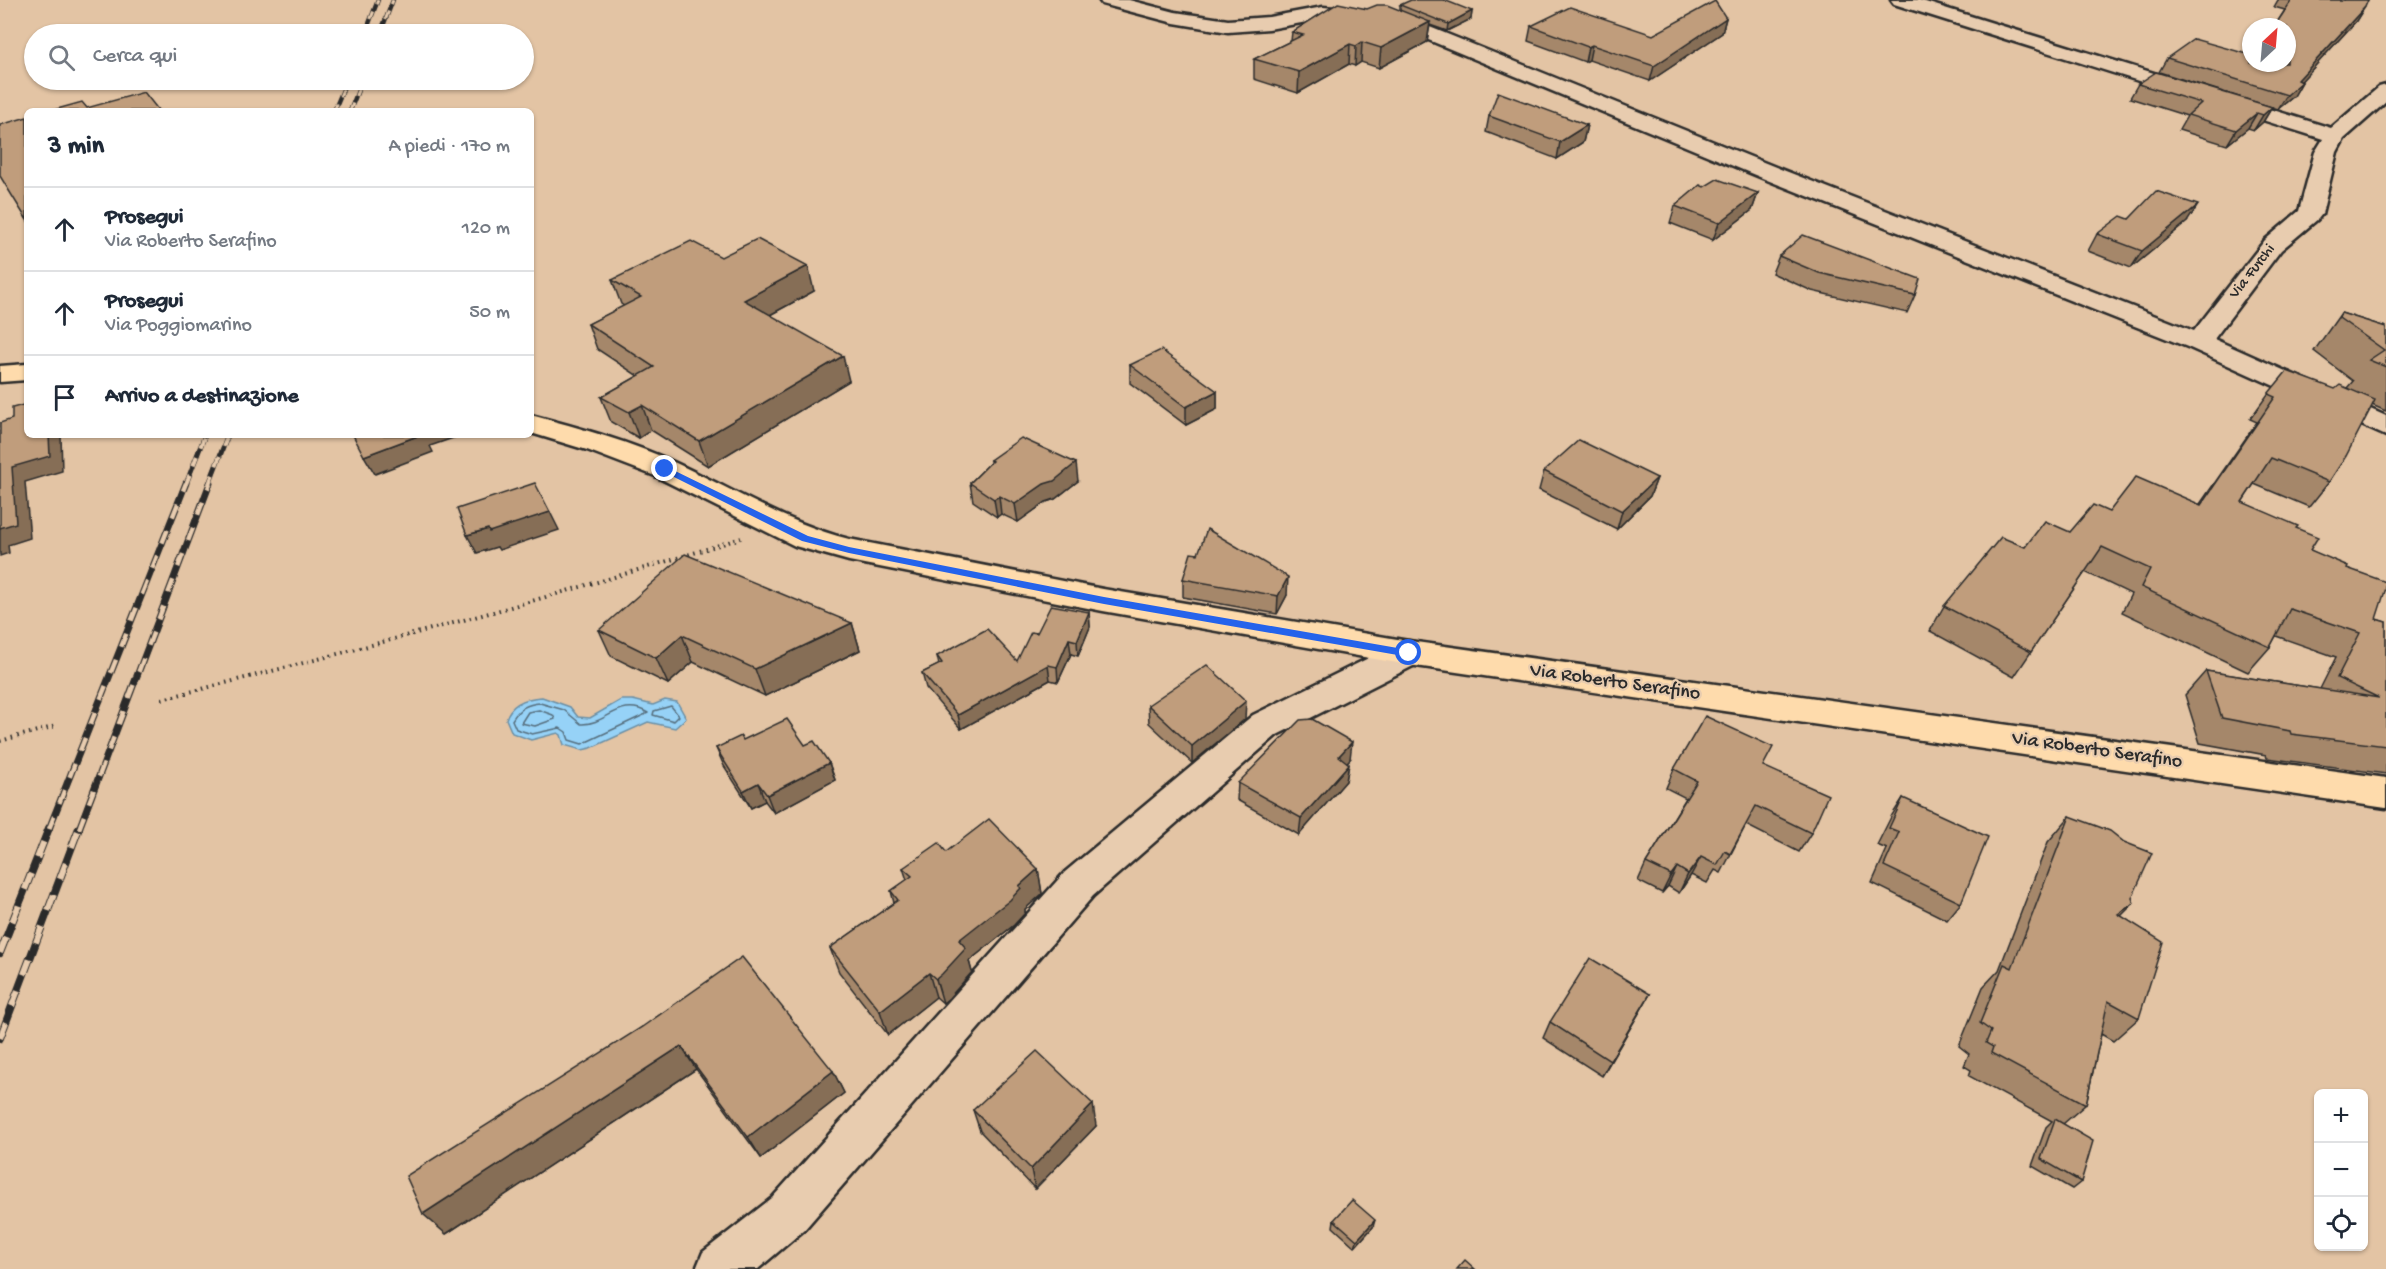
<!DOCTYPE html>
<html lang="it">
<head>
<meta charset="utf-8">
<style>
  body { margin:0; font-family:"Gochi Hand",sans-serif; background:#f6f6f7; color:#1f2937 }
  .controls { position:absolute; right:18px; bottom:18px; display:grid; overflow:hidden; border-radius:9px; box-shadow:0 2px 4px #0004 }
  .controls button { width:54px; height:54px; display:grid; place-items:center; padding:0; border:0; border-bottom:2px solid #e0e1e3; background:#fff; color:#1f2937; font:30px sans-serif }
  .compass { position:absolute; left:2242px; top:18px; width:54px; height:54px; border-radius:50%; background:#fff; box-shadow:0 2px 4px #0004; rotate:26deg }
  .stop { position:absolute; width:18px; height:18px; margin:-14px; border:4px solid #2563eb; border-radius:50%; background:#fff }
  .stop.end { background:#2563eb; border-color:#fff; box-shadow:0 2px 6px #0008 }
  .list { margin:0; padding:0; list-style:none }
  h2 { display:flex; justify-content:space-between; align-items:center; height:78px; margin:0; padding:0 24px; font-size:26px }
  h2 small { font-size:20px; font-weight:400; color:#747a83 }
  .list li { display:grid; grid-template-columns:39px 1fr auto; gap:18px; align-items:center; box-sizing:border-box; height:84px; padding:0 24px; border-top:2px solid #e0e1e3 }
  .list b { display:block; font-size:22px; white-space:nowrap }
  .list p { margin:0; font-size:20px; white-space:nowrap; color:#747a83 }
  .list em { font-size:20px; font-style:normal; color:#747a83 }
  .icon { flex:none; width:33px; height:33px; fill:none; stroke:currentColor; stroke-width:2; stroke-linecap:round; stroke-linejoin:round }
  .map { position:relative; flex:none; width:2386px; height:1269px; overflow:hidden }
  .search { position:absolute; background:#fff; box-shadow:0 2px 4px #0004; left:24px; top:24px; width:510px; height:66px; display:flex; align-items:center; gap:15px; box-sizing:border-box; padding:0 21px; border-radius:33px; color:#747a83; font-size:22px }
  .panel { position:absolute; background:#fff; box-shadow:0 2px 4px #0004; left:24px; top:108px; width:510px; height:330px; border-radius:9px }
  .map>svg:first-child { display:block }
  .water { fill:#96d2f7; stroke:#6b8fa5; stroke-width:1.5 }
  .lines { fill:none; stroke-linecap:round; stroke-linejoin:round }
  .shore { stroke:#566e7d; stroke-width:1.5 }
  .minor-casing { stroke:#2b2b2b; stroke-width:5 }
  .major-casing { stroke:#2b2b2b; stroke-width:5 }
  .path { stroke:#2b2b2b; stroke-width:4; stroke-dasharray:1.5 4.5; stroke-linecap:butt }
  .minor { fill:#e8ccaf; fill-rule:evenodd }
  .major { fill:#fedbac; fill-rule:evenodd }
  .rail-far3-casing { stroke:#2b2b2b; stroke-width:4.5 }
  .rail-far2-casing { stroke:#2b2b2b; stroke-width:5 }
  .rail-far1-casing { stroke:#2b2b2b; stroke-width:7 }
  .rail-casing { stroke:#2b2b2b; stroke-width:8 }
  .rail-far3 { stroke:#e8ccaf; stroke-width:3; stroke-dasharray:8; stroke-linecap:butt }
  .rail-far2 { stroke:#e8ccaf; stroke-width:4; stroke-dasharray:10; stroke-linecap:butt }
  .rail-far1 { stroke:#e8ccaf; stroke-width:4.5; stroke-dasharray:14; stroke-linecap:butt }
  .rail { stroke:#e8ccaf; stroke-width:6; stroke-dasharray:17; stroke-linecap:butt }
  .wall { fill:#a5876b; stroke:#2b2b2b; stroke-width:1.5 }
  .shaded-wall { fill:#866e57; stroke:#2b2b2b; stroke-width:1.5 }
  .building { fill:#c09d7c; stroke:#2b2b2b; stroke-width:1.5 }
  .route { fill:#2563eb }
  .labels { text-anchor:middle; dominant-baseline:central; stroke-width:4.5; stroke-linejoin:round; paint-order:stroke }
  .far-street-label { font-size:16px; fill:#2b2b2b; stroke:#e8ccaf }
  .street-label { font-size:20px; fill:#2b2b2b; stroke:#e8ccaf }
</style>
</head>
<body>
<div class="map">
<svg width="2386" height="1269" viewBox="0 0 2386 1269">
  <rect width="100%" height="100%" fill="#e3c4a4"/>
  <filter id="ink" filterUnits="userSpaceOnUse"><feTurbulence type="fractalNoise" baseFrequency=".0167" numOctaves="2"/><feDisplacementMap in="SourceGraphic" scale="12" xChannelSelector="R" yChannelSelector="G"/><feConvolveMatrix kernelMatrix="1 2 1 2 8 2 1 2 1" color-interpolation-filters="sRGB"/></filter>
  <g filter="url(#ink)">
    <path class="water" d="M542 697 570 707 578 717 590 718 621 700H633L653 705 665 700 677 702 686 718 675 728 648 722 591 748 582 750 564 745 561 735 558 733 531 740 512 733 506 719C511 703 525 698 542 697Z"/>
    <g class="lines">
      <g class="shore">
        <path d="M540 703 564 710 581 724C607 725 620 696 648 713L582 744 569 740 566 732 560 728 532 734 516 729 512 720C519 708 527 704 540 703Z"/>
        <polygon points="671,706 679,716 674,721 653,715 654,711"/>
        <polygon points="539,710 553,715 555,719 535,726 521,723 528,712"/>
      </g>
      <defs>
        <g id="minor">
          <polygon points="1099,0 1129,0 1175,12 1228,20 1269,17 1323,7 1395,13 1783,170 2194,331 2265,240 2299,211 2315,152 2323,139 1894,4 1891,0 1919,0 2331,128 2379,87 2386,85 2386,102 2344,139 2337,152 2322,214 2318,219 2281,250 2214,339 2386,416 2386,436 2190,348 1767,180 1385,22 1323,19 1269,29 1228,32 1174,23 1102,4"/>
          <polygon points="1409,641 1421,644 1426,653 1421,662 1277,735 1093,896 804,1230 758,1269 696,1269 703,1252 772,1198 1065,872 1253,715 1397,644"/>
        </g>
        <g id="major">
          <polygon points="27,364 27,380 0,382 0,366"/>
          <path d="M531 415C580 428 632 442 678 464 734 490 789 524 849 539L1103 589 1409 641 2386 778V808L1409 665 1103 611 849 561 795 546 655 476 587 450 531 433Z"/>
        </g>
      </defs>
      <use href="#minor" class="minor-casing"/>
      <use href="#major" class="major-casing"/>
      <g class="path">
        <path d="M162 699C357 650 550 599 741 538"/>
        <polyline points="0,741 56,726"/>
      </g>
      <use href="#minor" class="minor"/>
      <use href="#major" class="major"/>
      <defs>
        <g id="rail-far3">
          <polyline points="365,34 378,0"/>
          <polyline points="380,34 393,0"/>
          <polyline points="334,111 347,80"/>
          <polyline points="350,111 362,80"/>
        </g>
        <g id="rail-far2">
          <polyline points="186,484 205,435"/>
          <polyline points="209,484 228,435"/>
        </g>
        <g id="rail-far1">
          <polyline points="49,829 186,483"/>
          <polyline points="79,829 210,483"/>
        </g>
        <g id="rail">
          <polyline points="0,953 49,828"/>
          <polyline points="0,1038 79,828"/>
        </g>
      </defs>
      <use href="#rail-far3" class="rail-far3-casing"/>
      <use href="#rail-far2" class="rail-far2-casing"/>
      <use href="#rail-far1" class="rail-far1-casing"/>
      <use href="#rail" class="rail-casing"/>
      <use href="#rail-far3" class="rail-far3"/>
      <use href="#rail-far2" class="rail-far2"/>
      <use href="#rail-far1" class="rail-far1"/>
      <use href="#rail" class="rail"/>
    </g>
    <g class="wall">
      <polygon points="2278,0 2368,0 2356,21 2301,81 2302,82 2294,96 2278,109 2159,72 2167,58 2251,63 2285,10 2274,7"/>
      <polygon points="1400,5 1472,11 1471,19 1447,31 1430,25 1427,42 1379,68 1361,62 1355,66 1349,64 1298,93 1254,79 1254,59 1291,41 1292,32 1367,9 1400,10"/>
      <polygon points="1726,18 1722,33 1650,81 1589,60 1585,62 1528,41 1531,26 1653,35"/>
      <polygon points="2138,84 2272,107 2263,122 2254,130 2248,128 2227,145 2179,130 2187,116 2130,98"/>
      <polygon points="1489,116 1587,125 1583,142 1557,159 1486,132"/>
      <polygon points="1704,187 1758,193 1752,210 1713,240 1670,223 1675,206"/>
      <polygon points="2129,219 2187,222 2131,268 2088,251 2097,234"/>
      <polygon points="1779,256 1915,295 1907,313 1812,291 1772,273"/>
      <polygon points="721,257 814,291 770,315 849,381 708,466 651,430 639,438 611,422 601,397 638,376 597,349 588,324 624,306 621,304 612,280"/>
      <polygon points="2341,313 2386,327 2386,411 2372,405 2329,482 2309,507 2254,484 2242,502 2296,528 2310,550 2347,568 2376,619 2386,622 2386,774 2267,758 2266,755 2200,743 2185,695 2206,671 2320,689 2336,657 2276,636 2270,647 2248,672 2122,612 2131,594 2085,572 2014,677 1930,631 1944,606 2025,547 2070,532 2109,512 2200,504 2257,422 2250,419 2268,394 2347,388 2353,381 2314,351"/>
      <polygon points="1130,365 1217,391 1217,409 1186,425 1130,383"/>
      <polygon points="990,460 1078,481 1055,499 1046,502 1018,522 1001,514 997,517 973,501 970,483 990,463"/>
      <polygon points="1544,471 1657,478 1650,496 1617,529 1539,490"/>
      <polygon points="1183,579 1287,595 1277,614 1183,597"/>
      <polygon points="1089,612 1090,627 1078,656 1071,654 1058,682 1050,680 961,729 926,688 922,673 939,665 937,656 1017,661"/>
      <polygon points="852,623 860,650 765,696 693,662 668,684 611,656 599,630"/>
      <polygon points="1148,705 1245,719 1192,763 1149,723"/>
      <polygon points="743,740 805,745 829,763 835,780 774,813 765,801 751,808 724,766 716,748"/>
      <polygon points="1350,759 1347,762 1349,764 1346,781 1299,835 1237,800 1238,783"/>
      <polygon points="1763,766 1811,833 1799,852 1746,825 1721,873 1715,870 1707,883 1691,875 1679,893 1668,886 1662,893 1638,881 1646,863 1686,798 1666,788 1674,769"/>
      <polygon points="1903,798 1961,903 1947,920 1872,883 1887,849 1877,845 1892,815"/>
      <polygon points="2070,816 2121,916 2139,1018 2113,1041 2101,1034 2086,1104 2063,1124 2081,1182 2072,1189 2032,1166 2046,1127 2052,1121 1969,1076 1971,1070 1964,1066 1969,1054 1959,1046 1983,987 1999,970 2048,842"/>
      <polygon points="946,852 1038,869 1042,894 1025,909 1025,913 1014,925 969,961 972,972 949,998 943,1003 936,997 888,1035 839,972 830,948 894,903 891,891 907,880 903,868"/>
      <polygon points="1650,994 1602,1076 1543,1038 1550,1022"/>
      <polygon points="642,1027 833,1071 844,1093 761,1158 696,1069 446,1234"/>
      <polygon points="973,1110 1096,1126 1035,1189 980,1131"/>
      <polygon points="1334,1220 1373,1227 1355,1247 1333,1227"/>
    </g>
    <g class="shaded-wall">
      <polygon points="2365,7 2356,21 2296,87 2302,82 2294,96 2278,109 2287,95 2298,80"/>
      <polygon points="1472,11 1471,19 1447,31 1448,24"/>
      <polygon points="1726,18 1722,33 1650,81 1654,66"/>
      <polygon points="1430,22 1427,42 1379,68 1381,48"/>
      <polygon points="1362,42 1361,62 1355,66 1356,46"/>
      <polygon points="1350,44 1349,64 1298,93 1299,72"/>
      <polygon points="1592,45 1589,60 1585,62 1588,47"/>
      <polygon points="2272,107 2263,122 2254,130 2263,115"/>
      <polygon points="2257,113 2248,128 2227,145 2236,130"/>
      <polygon points="1587,125 1583,142 1557,159 1560,142"/>
      <polygon points="1758,193 1752,210 1713,240 1719,223"/>
      <polygon points="2198,205 2187,222 2131,268 2142,251"/>
      <polygon points="808,266 814,291 751,325 744,300"/>
      <polygon points="843,356 849,381 708,466 699,441"/>
      <polygon points="1217,391 1217,409 1186,425 1186,407"/>
      <polygon points="642,405 651,430 639,438 629,412"/>
      <polygon points="49,435 61,435 62,471 25,482 30,538 8,545 9,553 0,556 0,528 12,467"/>
      <polygon points="420,435 462,435 430,446 433,452 375,474 364,456"/>
      <polygon points="1076,463 1078,481 1055,499 1046,502 1018,522 1015,504 1044,484"/>
      <polygon points="1657,478 1650,496 1617,529 1622,511"/>
      <polygon points="999,496 1001,514 997,517 994,499"/>
      <polygon points="550,512 559,530 499,550 497,547 477,553 467,535"/>
      <polygon points="1288,577 1287,595 1277,614 1278,596"/>
      <polygon points="1089,612 1090,627 1078,656 1077,641"/>
      <polygon points="852,623 860,650 765,696 755,669"/>
      <polygon points="682,635 693,662 668,684 656,658"/>
      <polygon points="1069,639 1071,654 1058,682 1057,667"/>
      <polygon points="1048,665 1050,680 961,729 958,715"/>
      <polygon points="1246,701 1245,719 1192,763 1192,746"/>
      <polygon points="1352,742 1350,759 1336,774 1339,756"/>
      <polygon points="829,763 835,780 774,813 767,795"/>
      <polygon points="1349,764 1346,781 1299,835 1301,818"/>
      <polygon points="758,783 765,801 751,808 743,791"/>
      <polygon points="1701,857 1691,875 1679,893 1688,874"/>
      <polygon points="1677,867 1668,886 1662,893 1671,875"/>
      <polygon points="1038,869 1042,894 1025,909 1025,913 1014,925 969,961 972,972 949,998 943,1003 936,979 959,940"/>
      <polygon points="2134,903 2110,927 2118,914"/>
      <polygon points="929,973 936,997 888,1035 880,1011"/>
      <polygon points="1650,994 1641,1010 1602,1076 1610,1061"/>
      <polygon points="681,1046 696,1069 446,1234 423,1214"/>
      <polygon points="833,1071 844,1093 761,1158 748,1137"/>
      <polygon points="1093,1104 1096,1126 1035,1189 1031,1169"/>
      <polygon points="1375,1220 1373,1227 1355,1247 1357,1240"/>
    </g>
    <g class="building">
      <polygon points="1411,0 1444,0 1472,11 1448,24 1400,5"/>
      <polygon points="2292,0 2368,0 2365,7 2298,80 2302,82 2287,95 2167,58 2194,39 2251,55 2251,63 2287,63 2287,27 2274,27"/>
      <polygon points="1715,1 1726,18 1654,66 1592,45 1588,47 1531,26 1570,7 1653,35"/>
      <polygon points="1338,3 1367,9 1377,5 1387,5 1430,22 1381,48 1362,42 1356,46 1350,44 1299,72 1254,59 1303,35 1292,32"/>
      <polygon points="2156,72 2272,107 2263,115 2257,113 2236,130 2188,115 2201,103 2138,84"/>
      <polygon points="144,92 159,111 50,111 82,102 87,108"/>
      <polygon points="1498,92 1587,125 1560,142 1489,116"/>
      <polygon points="27,117 27,220 0,176 0,125"/>
      <polygon points="1717,179 1758,193 1719,223 1675,206 1700,185 1704,187"/>
      <polygon points="2156,191 2198,205 2142,251 2097,234 2121,216 2129,219"/>
      <polygon points="1803,235 1920,279 1915,295 1819,273 1779,256"/>
      <polygon points="757,239 808,266 744,300 843,356 699,441 642,405 629,412 601,397 654,367 588,324 641,297 612,280 691,241 721,257"/>
      <polygon points="2341,313 2386,327 2386,367 2369,360 2384,350 2339,318"/>
      <polygon points="1161,350 1217,391 1186,407 1130,365"/>
      <polygon points="2287,371 2335,389 2340,385 2375,400 2346,456 2329,482 2271,458 2242,502 2298,526 2296,528 2318,537 2310,550 2348,566 2347,568 2386,582 2386,588 2376,619 2386,622 2386,746 2291,734 2290,731 2222,718 2206,671 2379,698 2337,678 2360,633 2290,609 2270,647 2141,587 2150,569 2102,547 2031,652 1944,606 2001,537 2025,547 2045,521 2070,532 2093,505 2109,512 2136,477 2201,505 2275,397 2268,394"/>
      <polygon points="27,404 27,435 49,435 50,456 12,467 16,523 0,528 0,423 12,419 12,408"/>
      <polygon points="353,435 420,435 364,456"/>
      <polygon points="1021,438 1076,463 1054,481 1044,484 1015,504 999,496 994,499 970,483 992,461 990,460"/>
      <polygon points="1579,440 1657,478 1622,511 1544,471"/>
      <polygon points="535,483 550,512 489,532 488,529 467,535 457,509"/>
      <polygon points="1207,529 1288,577 1278,596 1183,579 1191,553 1198,554"/>
      <polygon points="685,554 852,623 755,669 682,635 656,658 599,630"/>
      <polygon points="1051,605 1089,612 1077,641 1069,639 1057,667 1048,665 958,715 922,673 942,663 937,656 987,629 1017,661 1031,632 1037,633"/>
      <polygon points="1207,665 1246,701 1192,746 1148,705"/>
      <polygon points="1705,716 1773,747 1763,766 1828,795 1811,833 1756,806 1730,854 1725,851 1717,865 1701,857 1688,874 1677,867 1671,875 1646,863 1697,781 1674,769"/>
      <polygon points="787,719 805,745 814,741 829,763 767,795 758,783 743,791 716,748 741,736 743,740"/>
      <polygon points="1312,719 1352,742 1339,756 1349,764 1301,818 1238,783 1300,720"/>
      <polygon points="1903,798 1988,837 1961,903 1884,866 1899,832 1889,828"/>
      <polygon points="2070,816 2110,831 2124,842 2152,853 2132,898 2134,903 2118,914 2163,942 2139,1018 2108,1001 2086,1104 1991,1053 1993,1047 1986,1043 1991,1031 1980,1023 2004,964 2012,968"/>
      <polygon points="989,819 1038,869 1019,886 1021,888 1010,900 959,940 966,948 942,974 936,979 929,973 880,1011 830,948 898,900 891,891 912,876 903,868 939,843 946,852"/>
      <polygon points="742,957 833,1071 748,1137 681,1046 423,1214 406,1176 642,1027"/>
      <polygon points="1590,958 1650,994 1610,1061 1550,1022"/>
      <polygon points="1037,1051 1093,1104 1031,1169 973,1110"/>
      <polygon points="2055,1119 2093,1141 2081,1182 2041,1159"/>
      <polygon points="1352,1200 1375,1220 1357,1240 1334,1220"/>
      <polygon points="1465,1260 1475,1269 1457,1269"/>
    </g>
  </g>
  <polygon class="route" points="665,466 808,536 849,547 1104,597 1409,650 1414,653 1409,657 1104,604 849,553 802,541 662,471 662,467"/>
  <g class="labels">
    <g class="far-street-label">
      <text transform="translate(2253 272) rotate(-52)">Via Furchi</text>
    </g>
    <g class="street-label">
      <text transform="translate(1615 683) rotate(8)">Via Roberto Serafino</text>
      <text transform="translate(2097 751) rotate(8)">Via Roberto Serafino</text>
    </g>
  </g>
</svg>
<div class="controls">
<button>+</button>
<button>−</button>
<button><svg class="icon" aria-label="locate" viewBox="0 0 24 24"><circle cx="12" cy="12" r="6"/><path d="M12 2v4M12 18v4M2 12h4M18 12h4"/></svg></button>
</div>
<svg class="compass" viewBox="-18 -18 36 36"><path d="M0-13l5 13h-10z" fill="#e53935"/><path d="M0 13l5-13h-10z" fill="#747a83"/></svg>
<div class="stop" style="left:1409px;top:653px"></div>
<div class="stop end" style="left:665px;top:469px"></div>
<div class="search"><svg class="icon" aria-label="search" viewBox="0 0 24 24"><circle cx="10" cy="10" r="6"/><path d="M15 15l6 6"/></svg>Cerca qui</div>
<section class="panel">
<h2>3 min<small>A piedi · 170 m</small></h2>
<ul class="list">
<li><svg class="icon" aria-label="ahead" viewBox="0 0 24 24"><path d="M12 20V5M6 11l6-6 6 6"/></svg><div><b>Prosegui</b><p>Via Roberto Serafino</p></div><em>120 m</em></li>
<li><svg class="icon" aria-label="ahead" viewBox="0 0 24 24"><path d="M12 20V5M6 11l6-6 6 6"/></svg><div><b>Prosegui</b><p>Via Poggiomarino</p></div><em>50 m</em></li>
<li><svg class="icon" aria-label="arrive" viewBox="0 0 24 24"><path d="M6 21V4h12l-3 4 3 4H6"/></svg><div><b>Arrivo a destinazione</b></div></li>
</ul>
</section>
</div>
</body>
</html>
